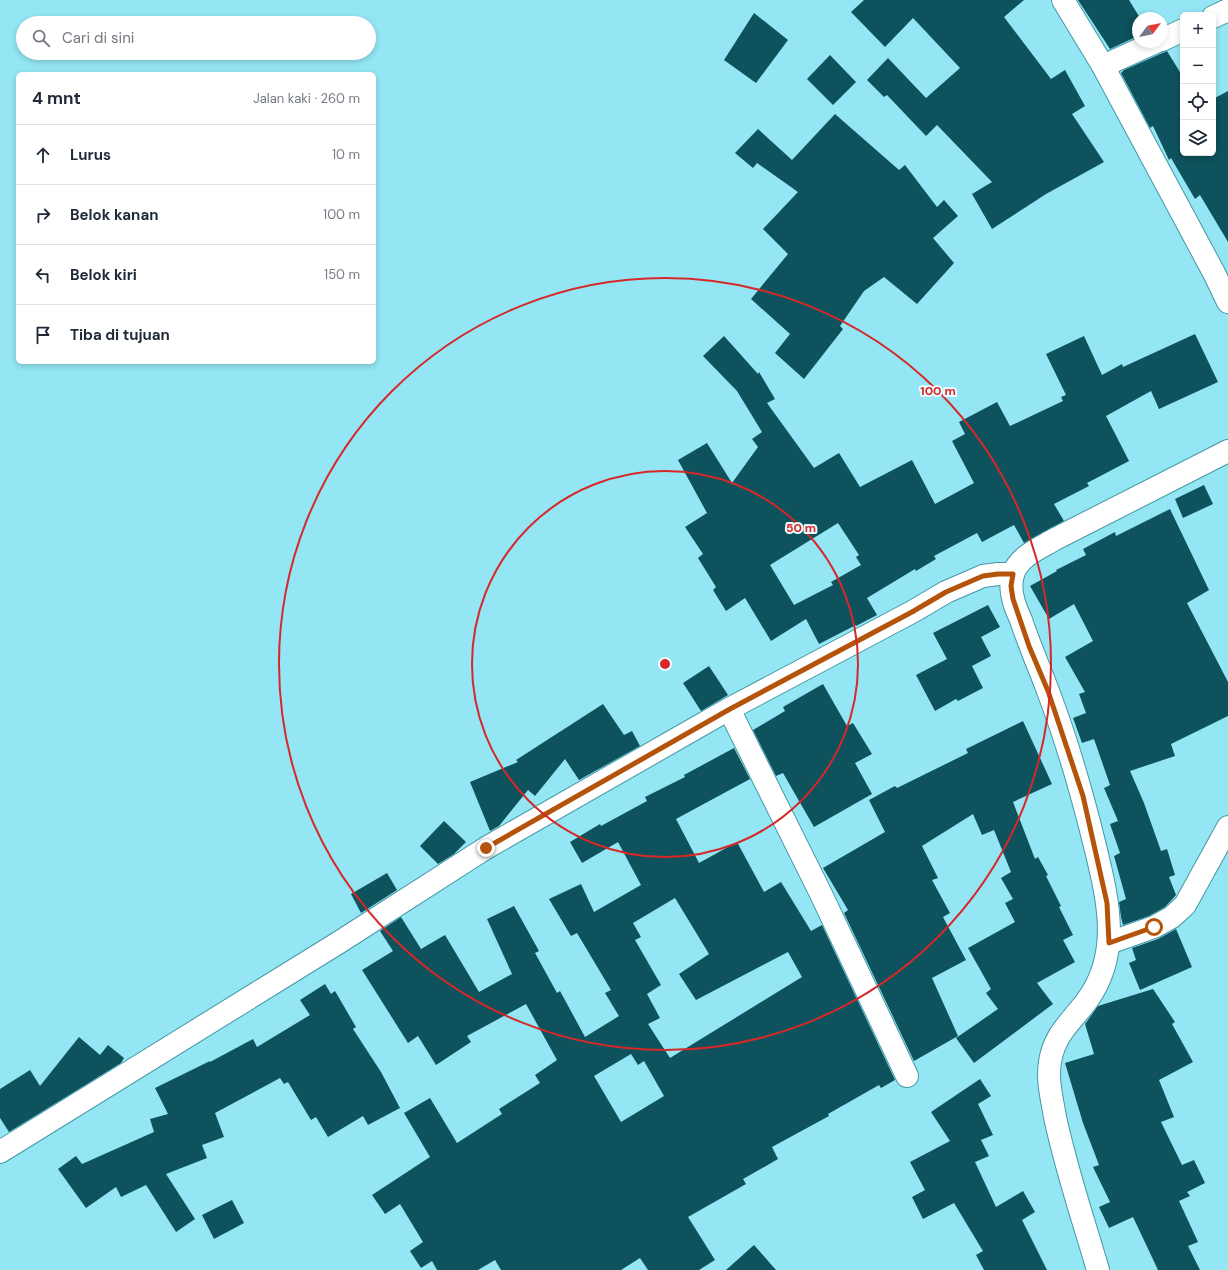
<!DOCTYPE html>
<html lang="id">
<head>
<meta charset="utf-8">
<style>
  body { margin:0; font-family:"DM Sans",sans-serif; background:#f6f6f7; color:#1f2937 }
  .controls { position:absolute; right:12px; top:12px; display:grid; overflow:hidden; border-radius:6px; box-shadow:0 2px 6px #0003 }
  .controls button { width:36px; height:36px; display:grid; place-items:center; padding:0; border:0; border-bottom:1px solid #e0e1e3; background:#fff; color:#1f2937; font:20px sans-serif }
  .compass { position:absolute; left:1132px; top:12px; width:36px; height:36px; border-radius:50%; background:#fff; box-shadow:0 2px 6px #0003; rotate:58deg }
  .stop { position:absolute; width:12px; height:12px; margin:-9px; border:3px solid #b45309; border-radius:50%; background:#fff }
  .stop.end { background:#b45309; border-color:#fff; box-shadow:0 1px 4px #0008 }
  .list { margin:0; padding:0; list-style:none }
  h2 { display:flex; justify-content:space-between; align-items:center; height:52px; margin:0; padding:0 16px; font-size:17px }
  h2 small { font-size:13px; font-weight:400; color:#747a83 }
  .list li { display:grid; grid-template-columns:26px 1fr auto; gap:12px; align-items:center; box-sizing:border-box; height:60px; padding:0 16px; border-top:1px solid #e0e1e3 }
  .list b { display:block; font-size:15px; white-space:nowrap }
  .list em { font-size:13px; font-style:normal; color:#747a83 }
  .icon { flex:none; width:22px; height:22px; fill:none; stroke:currentColor; stroke-width:2; stroke-linecap:round; stroke-linejoin:round }
  .map { position:relative; flex:none; width:1228px; height:1270px; overflow:hidden }
  .search { position:absolute; background:#fff; box-shadow:0 2px 6px #0003; left:16px; top:16px; width:360px; height:44px; display:flex; align-items:center; gap:10px; box-sizing:border-box; padding:0 14px; border-radius:22px; color:#747a83; font-size:15px }
  .panel { position:absolute; background:#fff; box-shadow:0 2px 6px #0003; left:16px; top:72px; width:360px; height:292px; border-radius:6px }
  .map>svg:first-child { display:block }
  .building { fill:#0d525c; fill-rule:evenodd }
  .lines { fill:none; stroke-linecap:round; stroke-linejoin:round }
  .minor-casing { stroke:#4497a5; stroke-width:24 }
  .tertiary-casing { stroke:#4497a5; stroke-width:24 }
  .primary-casing { stroke:#4497a5; stroke-width:24 }
  .minor { stroke:#fff; stroke-width:22 }
  .tertiary { stroke:#fff; stroke-width:22 }
  .primary { stroke:#fff; stroke-width:22 }
  .route { stroke:#b45309; stroke-width:5 }
  .ring { fill:none; stroke:#d62828; stroke-width:2 }
  .centre { fill:#d62828; stroke:#ecfbfe; stroke-width:2 }
  .ring-label { font-size:12px; text-anchor:middle; font-weight:bold; fill:#d62828; stroke:#ecfbfe; stroke-width:4; stroke-linejoin:round; paint-order:stroke }
</style>
</head>
<body>
<div class="map">
<svg width="1228" height="1270" viewBox="0 0 1228 1270">
  <rect width="100%" height="100%" fill="#94e6f5"/>
  <g class="building">
    <polygon points="864,0 1024,0 1004,17 1051,79 1065,70 1085,106 1072,114 1104,162 1046,194 992,229 972,194 992,182 937,125 926,136 887,95 884,97 867,80 888,58 926,98 960,68 913,18 885,47 851,12"/>
    <polygon points="1078,0 1129,0 1140,18 1138,18 1138,36 1110,49"/>
    <polygon points="754,13 788,40 756,83 724,60"/>
    <polygon points="1167,51 1183,77 1183,153 1213,153 1213,99 1228,91 1228,242 1200,195 1195,199 1171,158 1169,160 1153,126 1150,128 1121,73 1124,70"/>
    <polygon points="830,55 856,82 833,105 807,79"/>
    <polygon points="835,114 899,170 905,165 937,207 944,200 958,216 933,238 954,263 917,304 884,277 864,291 840,326 843,329 804,379 775,353 790,334 751,299 788,254 763,229 798,192 757,163 753,168 735,153 758,129 792,160"/>
    <path d="M1195 334 1218 382 1159 409 1151 391 1106 416 1129 461 1087 483 1089 486 1054 504 1064 521 1024 543 1014 525 982 542 977 533 934 556 936 559 916 571 915 569 867 598 877 615 856 626V625L819 644 806 619 771 641 745 598 726 611 713 590 716 587 698 558 703 554 685 527 707 513 678 460 707 443 732 483 758 447 752 439 762 432 737 391 703 356 724 336 758 374 759 372 775 399 767 403 814 468 839 453 860 487 912 460 935 504 974 483 952 441 965 434 959 422 997 402 1010 426 1063 401 1061 397 1066 395 1046 354 1084 336 1102 375 1122 364 1123 367ZM838 523 859 555 856 557 861 565 831 582 833 585 794 605 770 565Z"/>
    <polygon points="1204,485 1213,504 1183,518 1175,499"/>
    <polygon points="1170,509 1209,590 1187,603 1228,682 1228,716 1171,744 1175,756 1130,771 1144,803 1161,851 1167,849 1175,875 1169,877 1176,895 1165,907 1149,916 1123,925 1121,917 1119,902 1126,899 1114,856 1120,853 1110,824 1118,821 1104,788 1110,785 1094,739 1082,743 1073,718 1086,713 1079,694 1085,692 1065,657 1093,641 1074,604 1049,619 1030,586 1057,571 1056,570 1086,555 1083,549 1115,532 1116,536"/>
    <polygon points="988,605 1000,627 981,637 991,656 972,666 983,688 958,701 956,699 935,711 916,675 947,659 933,633"/>
    <polygon points="709,666 728,695 701,711 683,683"/>
    <polygon points="823,684 847,726 853,723 872,754 855,763 872,794 814,827 783,773 776,776 753,730 785,711 783,707"/>
    <polygon points="603,704 624,735 632,731 640,746 579,780 565,759 535,796 528,790 499,826 490,831 470,782 518,762 516,760"/>
    <polygon points="1023,721 1052,784 1013,802 1035,859 1038,857 1048,875 1046,876 1061,906 1059,907 1073,935 1063,940 1075,962 1037,983 1053,1004 974,1063 956,1038 998,1009 986,993 991,989 968,948 1015,922 1005,903 1013,899 1001,878 1011,872 994,830 982,835 973,814 922,846 938,878 932,880 950,913 943,917 966,960 932,978 958,1036 914,1061 844,913 848,910 823,868 885,832 869,800 895,786 897,788 968,753 966,749"/>
    <path d="M734 748 750 779 676 819 699 863 737 842 764 892 781 882 811 931 822 925 895 1080 881 1088 879 1085 828 1114 829 1116 772 1147 778 1159 743 1179 746 1184 688 1217 715 1260 699 1270H648L640 1258 621 1270H501L495 1260 478 1270H437L432 1261 421 1268 410 1251 423 1242 400 1204 385 1214 372 1195 430 1157 404 1113 430 1098 457 1143 502 1114 499 1109 540 1083 535 1075 557 1060 526 1004 467 1036 471 1042 436 1065 418 1036 408 1043 362 970 393 951 380 931 401 917 421 949 445 935 479 992 512 974 487 919 514 906 539 951 535 953 557 993 560 991 585 1037 619 1016 605 993 611 990 577 933 571 936 549 899 581 884 594 912 641 885 618 842 582 863 570 842 600 824 601 826 647 801 645 797 685 777 684 775ZM675 898 709 954 679 974 696 1000 788 952 802 977 670 1058 648 1024 660 1018 647 994 661 985 635 940 641 937 633 923ZM631 1054 638 1065 644 1061 664 1096 621 1122 594 1076Z"/>
    <polygon points="444,821 466,842 454,854 438,864 420,846"/>
    <polygon points="387,873 397,890 361,913 351,894"/>
    <polygon points="1176,929 1192,967 1140,990 1129,963 1136,960 1132,948 1158,939"/>
    <polygon points="325,984 331,994 335,991 356,1027 353,1029 381,1072 400,1108 368,1125 363,1116 328,1137 316,1117 311,1120 288,1082 284,1084 280,1078 215,1113 224,1137 202,1145 207,1158 166,1174 195,1219 176,1232 146,1185 121,1197 116,1187 86,1208 58,1169 76,1156 82,1164 154,1132 150,1119 168,1114 155,1088 210,1061 210,1062 253,1039 257,1047 310,1015 300,1000"/>
    <polygon points="1153,989 1175,1022 1172,1024 1193,1062 1159,1080 1174,1117 1161,1122 1182,1165 1194,1160 1205,1183 1187,1192 1190,1196 1179,1201 1198,1242 1188,1246 1200,1270 1158,1270 1133,1217 1109,1228 1099,1207 1110,1202 1093,1167 1099,1165 1083,1123 1065,1063 1094,1054 1085,1024 1098,1006"/>
    <polygon points="79,1037 100,1055 108,1045 124,1058 121,1063 9,1132 0,1118 0,1089 30,1070 40,1086"/>
    <polygon points="980,1079 991,1096 978,1104 993,1135 981,1140 989,1156 975,1162 996,1207 1023,1191 1035,1212 1022,1220 1047,1270 984,1270 976,1255 983,1251 954,1203 923,1219 912,1197 925,1190 910,1162 950,1141 931,1112"/>
    <polygon points="232,1200 244,1223 214,1239 202,1215"/>
    <polygon points="754,1245 776,1270 726,1270"/>
  </g>
  <g class="lines">
    <defs>
      <g id="minor">
        <polyline points="1213,17 1228,10"/>
        <polyline points="1162,40 1183,30"/>
        <polyline points="1103,66 1156,42"/>
        <polyline points="729,709 820,892 907,1076"/>
        <polyline points="1109,943 1154,927 1172,917 1185,905 1228,827"/>
      </g>
      <polyline id="tertiary" points="0,1152 338,943 486,848 729,709 912,612 946,592 983,576 998,574 1013,574"/>
      <g id="primary">
        <polyline points="1063,0 1103,66 1214,273 1228,302"/>
        <path d="M1098 1270C1083 1219 1066 1169 1055 1117 1052 1099 1047 1081 1050 1062 1054 1035 1070 1023 1086 1002 1122 954 1108 900 1095 846 1082 793 1067 741 1048 691 1039 667 1029 644 1021 620 1018 613 1014 605 1013 598 1011 591 1011 582 1013 574 1019 556 1040 548 1055 539L1228 451"/>
      </g>
    </defs>
    <use href="#minor" class="minor-casing"/>
    <use href="#tertiary" class="tertiary-casing"/>
    <use href="#primary" class="primary-casing"/>
    <use href="#minor" class="minor"/>
    <use href="#tertiary" class="tertiary"/>
    <use href="#primary" class="primary"/>
  </g>
  <g class="lines">
    <polyline class="route" points="486,848 730,709 912,612 946,592 983,576 998,574 1013,574 1011,586 1013,599 1029,646 1048,691 1083,796 1107,903 1109,943 1154,927"/>
  </g>
  <g class="ring">
    <circle cx="665" cy="664" r="193"/>
    <circle cx="665" cy="664" r="386"/>
  </g>
  <circle cx="665" cy="664" r="6" class="centre"/>
  <g class="ring-label">
    <text x="938" y="395">100 m</text>
    <text x="801" y="532">50 m</text>
  </g>
</svg>
<div class="controls">
<button>+</button>
<button>−</button>
<button><svg class="icon" aria-label="locate" viewBox="0 0 24 24"><circle cx="12" cy="12" r="6"/><path d="M12 2v4M12 18v4M2 12h4M18 12h4"/></svg></button>
<button><svg class="icon" aria-label="layers" viewBox="0 0 24 24"><path d="M12 4l9 5-9 5-9-5zM3 14l9 5 9-5"/></svg></button>
</div>
<svg class="compass" viewBox="-18 -18 36 36"><path d="M0-13l5 13h-10z" fill="#e53935"/><path d="M0 13l5-13h-10z" fill="#747a83"/></svg>
<div class="stop" style="left:1154px;top:927px"></div>
<div class="stop end" style="left:486px;top:848px"></div>
<div class="search"><svg class="icon" aria-label="search" viewBox="0 0 24 24"><circle cx="10" cy="10" r="6"/><path d="M15 15l6 6"/></svg>Cari di sini</div>
<section class="panel">
<h2>4 mnt<small>Jalan kaki · 260 m</small></h2>
<ul class="list">
<li><svg class="icon" aria-label="ahead" viewBox="0 0 24 24"><path d="M12 20V5M6 11l6-6 6 6"/></svg><div><b>Lurus</b></div><em>10 m</em></li>
<li><svg class="icon" aria-label="right" viewBox="0 0 24 24"><path d="M7 20v-9h11M14 6l5 5-5 5"/></svg><div><b>Belok kanan</b></div><em>100 m</em></li>
<li><svg class="icon" aria-label="left" viewBox="0 0 24 24"><path d="M17 20v-9H6M10 6l-5 5 5 5"/></svg><div><b>Belok kiri</b></div><em>150 m</em></li>
<li><svg class="icon" aria-label="arrive" viewBox="0 0 24 24"><path d="M6 21V4h12l-3 4 3 4H6"/></svg><div><b>Tiba di tujuan</b></div></li>
</ul>
</section>
</div>
</body>
</html>
